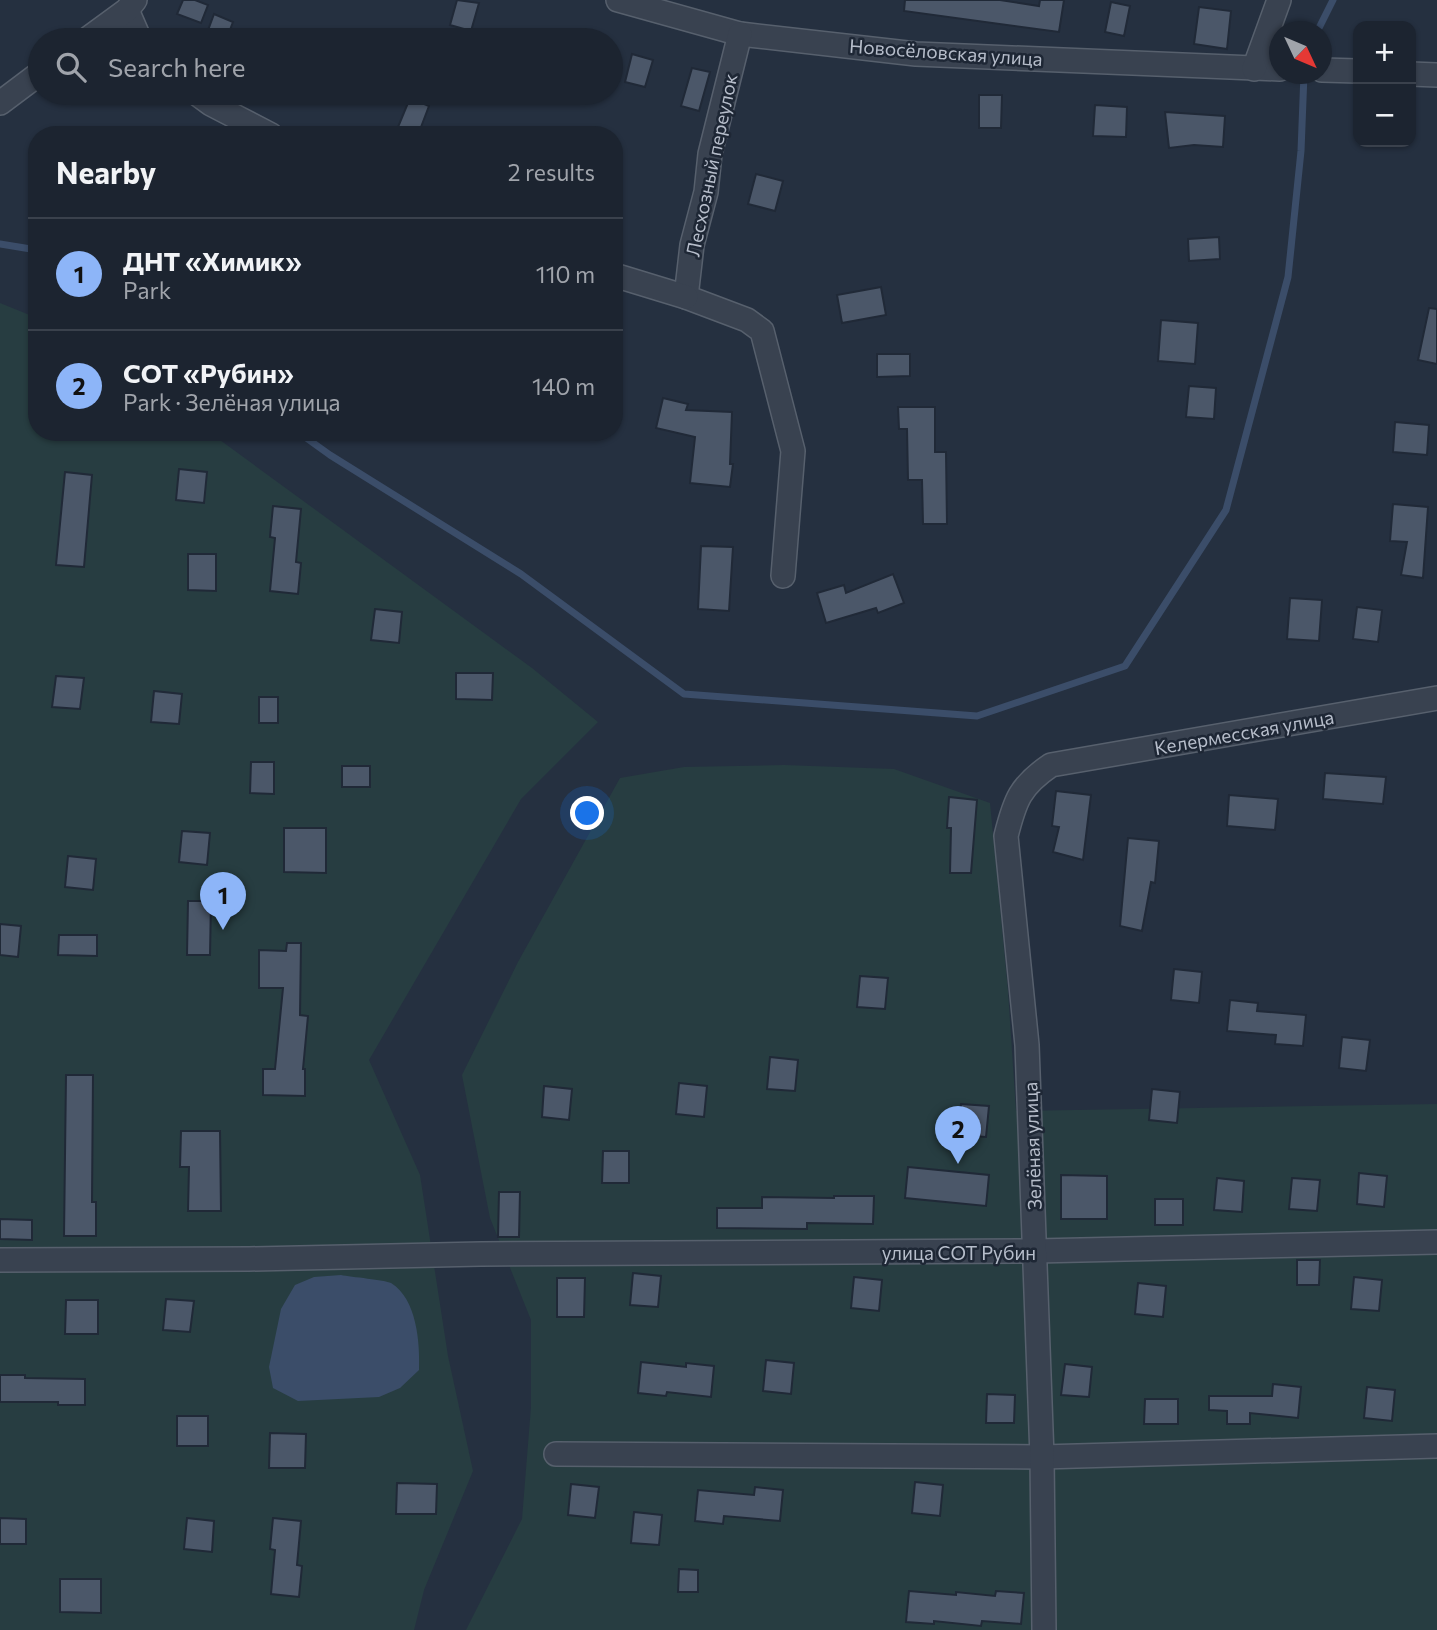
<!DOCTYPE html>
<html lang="en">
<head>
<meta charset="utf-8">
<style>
  body { margin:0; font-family:Commissioner,sans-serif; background:#29303c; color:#f1f3f6 }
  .controls { position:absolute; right:21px; top:21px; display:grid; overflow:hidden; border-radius:14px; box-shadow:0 2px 5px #0004 }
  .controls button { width:63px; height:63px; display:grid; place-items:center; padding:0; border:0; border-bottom:2px solid #3a414c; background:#1c2430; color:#f1f3f6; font:35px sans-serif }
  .compass { position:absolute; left:1269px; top:21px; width:63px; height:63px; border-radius:50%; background:#1c2430; box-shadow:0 2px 5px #0004; rotate:134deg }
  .you { position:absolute; left:588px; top:814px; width:24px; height:24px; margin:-18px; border:5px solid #fff; border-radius:50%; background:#1a73e8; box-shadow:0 0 0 10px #1a73e833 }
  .badge { display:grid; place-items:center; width:46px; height:46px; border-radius:50%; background:#8db5f8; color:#111; font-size:23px; font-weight:700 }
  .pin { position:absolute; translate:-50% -58px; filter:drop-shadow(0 2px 4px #0008) }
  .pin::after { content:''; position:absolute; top:37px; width:24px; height:21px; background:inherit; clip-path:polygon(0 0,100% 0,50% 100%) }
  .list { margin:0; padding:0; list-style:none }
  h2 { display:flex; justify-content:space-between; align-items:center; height:91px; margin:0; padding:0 28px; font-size:30px }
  h2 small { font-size:23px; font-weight:400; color:#a0a4ab }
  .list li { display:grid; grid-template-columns:46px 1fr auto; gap:21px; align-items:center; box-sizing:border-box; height:112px; padding:0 28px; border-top:2px solid #3a414c }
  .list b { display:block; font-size:26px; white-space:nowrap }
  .list p { margin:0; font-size:23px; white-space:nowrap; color:#a0a4ab }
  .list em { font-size:23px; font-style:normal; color:#a0a4ab }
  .icon { flex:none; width:38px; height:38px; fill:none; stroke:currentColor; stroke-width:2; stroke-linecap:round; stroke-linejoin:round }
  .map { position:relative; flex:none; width:1437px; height:1630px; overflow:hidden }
  .search { position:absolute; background:#1c2430; box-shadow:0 2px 5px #0004; left:28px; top:28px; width:595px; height:77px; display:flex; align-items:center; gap:18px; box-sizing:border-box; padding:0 24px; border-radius:38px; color:#a0a4ab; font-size:26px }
  .panel { position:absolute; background:#1c2430; box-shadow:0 2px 5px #0004; left:28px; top:126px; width:595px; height:315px; border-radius:28px }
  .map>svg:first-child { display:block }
  .green { fill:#273d41 }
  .water { fill:#3b4d69 }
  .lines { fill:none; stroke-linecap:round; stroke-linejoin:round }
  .stream { stroke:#3b4d69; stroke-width:7 }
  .building { fill:#4b5769; stroke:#202937; stroke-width:2 }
  .minor-casing { stroke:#57606d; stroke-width:26 }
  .minor { stroke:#394250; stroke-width:23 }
  .labels { text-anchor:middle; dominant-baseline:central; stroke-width:5; stroke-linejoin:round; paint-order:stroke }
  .street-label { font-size:19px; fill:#b6bdca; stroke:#1e2735 }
</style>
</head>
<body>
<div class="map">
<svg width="1437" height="1630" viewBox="0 0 1437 1630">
  <rect width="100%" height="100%" fill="#253040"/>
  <g class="green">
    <polygon points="0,303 37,318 37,432 209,432 532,668 598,722 521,799 369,1060 420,1175 448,1356 473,1471 424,1590 414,1630 0,1630"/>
    <polygon points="784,765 894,769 990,803 1008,991 1016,1111 1437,1104 1437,1630 466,1630 522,1519 531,1407 531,1320 490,1218 462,1075 518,962 620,778 684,767"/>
  </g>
  <path class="water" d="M341 1275C351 1277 385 1280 391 1283 417 1299 420 1343 419 1370L400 1388 379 1397 298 1401 273 1388 269 1367 281 1309 295 1285 314 1277Z"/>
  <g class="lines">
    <g class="stream">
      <polyline points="1317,32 1333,0"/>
      <polyline points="0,244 37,250"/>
      <polyline points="298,432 330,455 521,574 684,694 977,716 1125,666 1226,510 1288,277 1301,151 1304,74"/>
    </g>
  </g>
  <g class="building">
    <polygon points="183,0 195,0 208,5 201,23 177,14"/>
    <polygon points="457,0 479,3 471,31 450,25"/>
    <polygon points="905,0 1000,0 1039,6 1040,0 1064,0 1059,32 904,11"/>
    <polygon points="1111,2 1130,6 1124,36 1105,32"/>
    <polygon points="1199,7 1231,11 1227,49 1194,44"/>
    <polygon points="214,14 233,22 226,40 207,33"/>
    <polygon points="632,54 653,60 645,87 625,82"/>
    <polygon points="692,68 710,72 699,111 681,106"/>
    <polygon points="979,95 1002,95 1001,128 979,128"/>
    <polygon points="410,98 429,106 418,135 398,127"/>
    <polygon points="1095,105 1127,107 1126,137 1093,136"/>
    <polygon points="1165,112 1225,116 1223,147 1194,145 1169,148"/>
    <polygon points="756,174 783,181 775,211 748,204"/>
    <polygon points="1219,237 1220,259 1189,261 1188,239"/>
    <polygon points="881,287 886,315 842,323 837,295"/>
    <polygon points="1429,308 1437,309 1437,364 1418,360"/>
    <polygon points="1161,320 1198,323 1195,364 1158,361"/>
    <polygon points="877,354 910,354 910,376 877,377"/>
    <polygon points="1189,386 1216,388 1214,419 1186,417"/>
    <polygon points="663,398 688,404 686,410 732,412 730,464 733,464 730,487 690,483 695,437 656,428"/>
    <polygon points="898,407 935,407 935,452 946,452 947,524 923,524 922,480 908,480 907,429 899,429"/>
    <polygon points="1395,422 1429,425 1427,455 1393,452"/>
    <polygon points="179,469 207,472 204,503 176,500"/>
    <polygon points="65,472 92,475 84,567 56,565"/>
    <polygon points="1393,504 1428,507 1423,578 1401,575 1407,542 1390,541"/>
    <polygon points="273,506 301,509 296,562 301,563 298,594 270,591 275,538 270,537"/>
    <polygon points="701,546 733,547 729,611 698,609"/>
    <polygon points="188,554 216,554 216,591 188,590"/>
    <polygon points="893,574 904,603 878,613 876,608 826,623 817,593 844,585 846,593"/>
    <polygon points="1290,598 1322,600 1319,641 1287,639"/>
    <polygon points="1357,607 1382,610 1378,642 1353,639"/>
    <polygon points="375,609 402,612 399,643 371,640"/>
    <polygon points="456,673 493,673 492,700 456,699"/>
    <polygon points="56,676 84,678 80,709 52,707"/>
    <polygon points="154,691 182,694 179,724 151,722"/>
    <rect x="259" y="697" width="19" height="26"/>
    <polygon points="251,762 274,762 274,794 250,793"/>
    <rect x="342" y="766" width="28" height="21"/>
    <polygon points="1325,773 1386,777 1383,804 1323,799"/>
    <polygon points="1056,791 1091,795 1083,860 1053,852 1059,827 1052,826"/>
    <polygon points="1229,795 1278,799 1275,830 1227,826"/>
    <polygon points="949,797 977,800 971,873 950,873 951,828 947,828"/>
    <polygon points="284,828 326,828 326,873 284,872"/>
    <polygon points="182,831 210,833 207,865 179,862"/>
    <polygon points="1128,838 1159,841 1155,883 1151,882 1142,931 1120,926"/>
    <polygon points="68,856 96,859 93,890 65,887"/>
    <polygon points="188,901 211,901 210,955 187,955"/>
    <polygon points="0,924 21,926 18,957 0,955"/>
    <polygon points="59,935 97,935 97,956 58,955"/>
    <polygon points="287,943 301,943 300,1015 308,1016 303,1069 305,1069 305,1096 263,1095 263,1069 275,1069 283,988 259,988 259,950 286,951"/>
    <polygon points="1174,969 1202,972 1199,1003 1171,1000"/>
    <polygon points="860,976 888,978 885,1009 857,1007"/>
    <polygon points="1230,1000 1258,1003 1257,1011 1306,1015 1303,1046 1275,1044 1276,1035 1227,1031"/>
    <polygon points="1342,1037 1370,1040 1366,1071 1339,1068"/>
    <polygon points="770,1057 798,1060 795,1091 767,1089"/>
    <polygon points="66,1075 93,1075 92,1202 96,1202 96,1236 64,1236"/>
    <polygon points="679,1083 707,1086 704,1117 676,1114"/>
    <polygon points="544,1086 572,1089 569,1120 542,1117"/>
    <polygon points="1152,1089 1180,1092 1177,1123 1149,1120"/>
    <polygon points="961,1104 989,1106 986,1137 958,1135"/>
    <polygon points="181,1131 220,1131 221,1211 188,1211 189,1167 180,1167"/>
    <polygon points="603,1151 629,1151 629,1183 602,1183"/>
    <polygon points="908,1167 989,1175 986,1206 905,1198"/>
    <polygon points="1359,1173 1387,1176 1384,1207 1357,1204"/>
    <polygon points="1061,1175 1107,1176 1107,1219 1061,1219"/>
    <polygon points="1217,1178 1244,1181 1242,1212 1214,1210"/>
    <polygon points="1292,1178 1320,1180 1317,1211 1289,1209"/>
    <polygon points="499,1192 520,1192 519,1237 498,1237"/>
    <polygon points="834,1196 874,1196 873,1224 807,1223 807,1229 717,1228 717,1208 762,1208 762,1197 834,1198"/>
    <rect x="1155" y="1199" width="28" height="26"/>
    <polygon points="0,1219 32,1220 32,1240 0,1239"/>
    <polygon points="1297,1260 1320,1260 1319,1285 1297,1285"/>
    <polygon points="633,1273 661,1276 658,1307 630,1305"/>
    <polygon points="854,1277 882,1280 879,1311 851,1308"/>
    <polygon points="1354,1277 1382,1280 1379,1311 1351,1309"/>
    <polygon points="557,1278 585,1278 584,1317 557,1317"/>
    <polygon points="1138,1283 1166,1286 1163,1317 1135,1314"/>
    <polygon points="166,1299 194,1301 190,1332 163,1330"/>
    <polygon points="66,1300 98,1300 98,1334 65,1334"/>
    <polygon points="766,1360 794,1363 791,1394 763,1391"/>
    <polygon points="641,1362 686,1367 686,1363 714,1366 711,1397 667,1392 666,1396 638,1393"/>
    <polygon points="1065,1364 1092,1367 1089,1397 1061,1395"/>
    <polygon points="0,1375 25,1375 25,1378 85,1379 85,1405 58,1405 58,1402 0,1402"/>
    <polygon points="1273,1384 1301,1387 1298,1418 1250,1413 1250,1424 1227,1424 1227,1411 1209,1410 1209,1396 1272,1396"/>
    <polygon points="1367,1387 1395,1390 1392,1421 1364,1418"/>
    <polygon points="987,1394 1015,1395 1014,1423 986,1423"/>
    <polygon points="1145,1399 1178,1399 1178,1424 1144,1424"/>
    <rect x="177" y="1416" width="31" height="30"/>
    <polygon points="270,1433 306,1434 305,1468 269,1468"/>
    <polygon points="915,1482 943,1485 940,1516 912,1513"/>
    <polygon points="397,1483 437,1484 436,1514 396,1514"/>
    <polygon points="571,1484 599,1487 595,1518 568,1515"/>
    <polygon points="755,1487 783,1490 780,1521 724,1516 723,1524 695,1521 698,1490 754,1495"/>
    <polygon points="634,1512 662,1515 659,1545 631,1543"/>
    <polygon points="0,1518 26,1519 26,1544 0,1544"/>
    <polygon points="187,1518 214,1521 212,1552 184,1549"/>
    <polygon points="273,1518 301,1521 297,1565 302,1566 299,1597 271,1594 275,1550 270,1549"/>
    <polygon points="679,1569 698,1570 698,1592 678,1592"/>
    <polygon points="60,1579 101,1579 101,1613 60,1612"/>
    <polygon points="909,1591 956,1595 956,1592 995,1596 996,1591 1024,1593 1021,1624 982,1621 981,1626 934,1621 934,1624 906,1622"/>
  </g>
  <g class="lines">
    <defs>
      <g id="minor">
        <polyline points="618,0 740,34 916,54 1280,69"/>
        <polyline points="127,10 140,40"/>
        <polyline points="740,34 710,154 706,192 692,245 686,297 747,320 762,331 793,451 783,576"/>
        <polyline points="86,40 127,10 135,0"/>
        <polyline points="1254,69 1279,0"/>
        <polyline points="1322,70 1358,71"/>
        <polyline points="1411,74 1437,75"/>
        <polyline points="196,93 211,104 271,135"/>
        <polyline points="0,103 40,73"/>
        <polyline points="614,275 686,297"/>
        <polyline points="0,1260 249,1259 481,1254 1036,1251 1437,1242"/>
        <polyline points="556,1454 1042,1457 1437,1446"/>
        <path d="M1044 1630 1042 1457 1027 1045 1006 836C1015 800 1020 786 1051 765L1437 698"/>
      </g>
    </defs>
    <use href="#minor" class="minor-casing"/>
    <use href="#minor" class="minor"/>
  </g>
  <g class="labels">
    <g class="street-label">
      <text transform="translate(946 52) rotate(4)">Новосёловская улица</text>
      <text transform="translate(711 165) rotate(-78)">Лесхозный переулок</text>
      <text transform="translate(1244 732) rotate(-10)">Келермесская улица</text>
      <text transform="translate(1032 1146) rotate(-92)">Зелёная улица</text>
      <text x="959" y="1252">улица СОТ Рубин</text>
    </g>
  </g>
</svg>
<div class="controls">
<button>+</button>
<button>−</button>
</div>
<svg class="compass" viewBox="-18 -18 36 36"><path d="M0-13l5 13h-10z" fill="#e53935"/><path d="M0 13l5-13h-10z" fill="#a0a4ab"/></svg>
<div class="you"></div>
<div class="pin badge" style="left:223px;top:930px">1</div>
<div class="pin badge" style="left:958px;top:1164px">2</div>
<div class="search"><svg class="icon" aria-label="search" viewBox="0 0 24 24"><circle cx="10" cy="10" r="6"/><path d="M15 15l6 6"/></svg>Search here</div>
<section class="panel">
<h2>Nearby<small>2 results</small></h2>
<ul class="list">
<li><span class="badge">1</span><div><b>ДНТ «Химик»</b><p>Park</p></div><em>110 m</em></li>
<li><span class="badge">2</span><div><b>СОТ «Рубин»</b><p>Park · Зелёная улица</p></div><em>140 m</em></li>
</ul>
</section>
</div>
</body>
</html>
